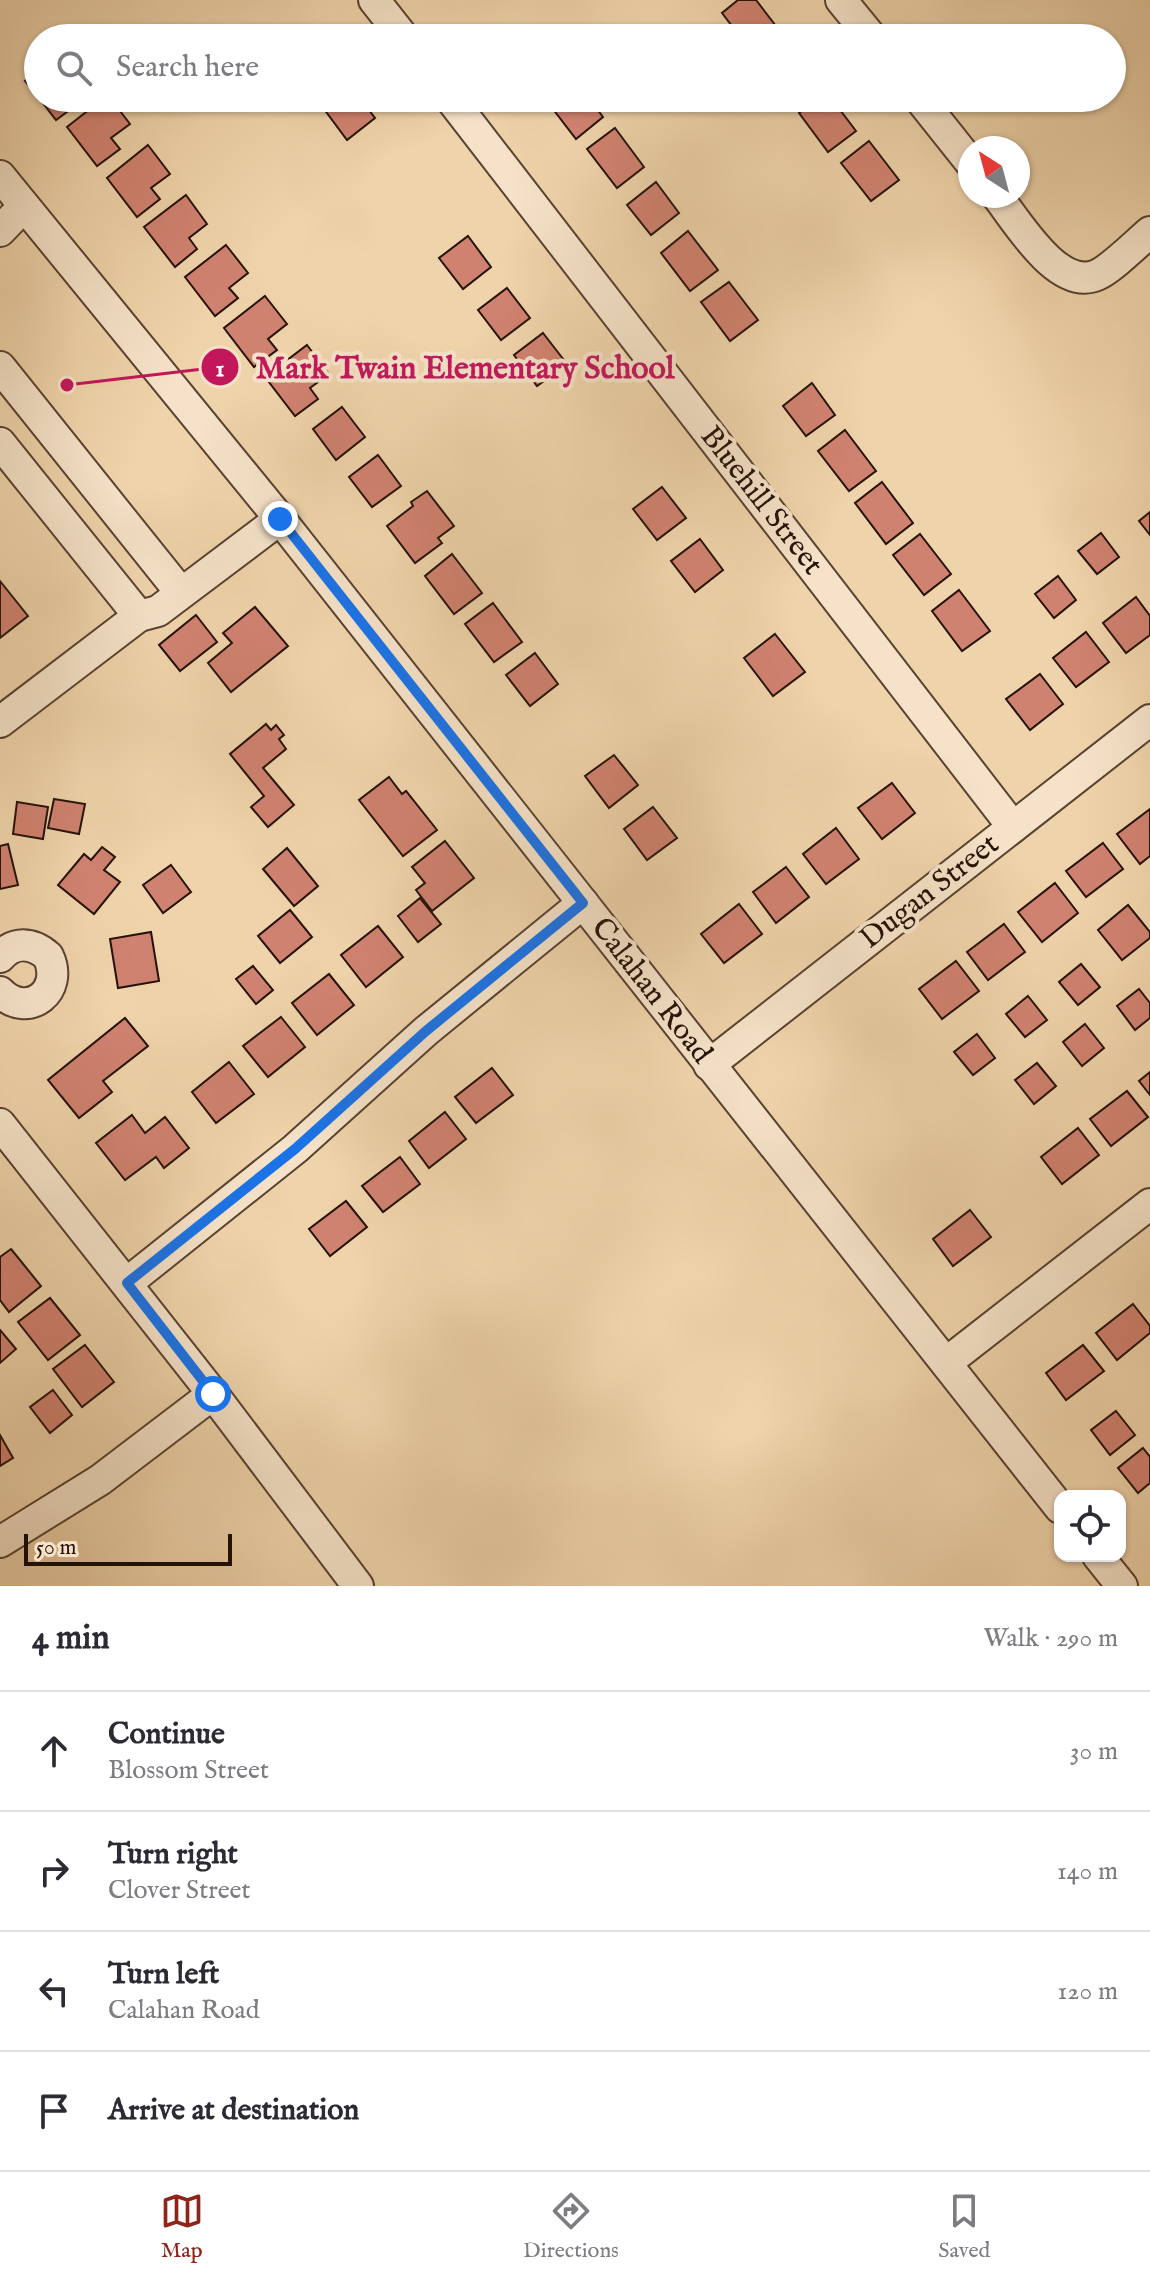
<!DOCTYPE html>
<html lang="en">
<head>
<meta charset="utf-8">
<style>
  body { margin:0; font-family:"IM FELL English",serif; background:#f2f2f3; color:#2b2b33 }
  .controls { position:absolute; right:24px; bottom:24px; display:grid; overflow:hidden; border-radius:16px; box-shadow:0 2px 6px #0004 }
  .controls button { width:72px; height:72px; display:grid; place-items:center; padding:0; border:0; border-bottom:2px solid #e1e1e2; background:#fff; color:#2b2b33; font:40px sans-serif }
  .compass { position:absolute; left:958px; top:136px; width:72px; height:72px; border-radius:50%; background:#fff; box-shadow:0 2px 6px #0004; rotate:324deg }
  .scale { position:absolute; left:24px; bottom:20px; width:208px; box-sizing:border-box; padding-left:8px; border:4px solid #251208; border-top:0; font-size:22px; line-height:28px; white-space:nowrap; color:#251208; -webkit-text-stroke:6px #f5e2c8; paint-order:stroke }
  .stop { position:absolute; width:24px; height:24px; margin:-18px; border:6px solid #1a73e8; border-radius:50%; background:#fff }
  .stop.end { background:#1a73e8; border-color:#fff; box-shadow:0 2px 8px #0008 }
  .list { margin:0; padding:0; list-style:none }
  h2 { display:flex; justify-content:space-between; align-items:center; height:104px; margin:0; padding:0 32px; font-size:34px }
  h2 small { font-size:26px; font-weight:400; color:#7c7c81 }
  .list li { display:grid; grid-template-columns:52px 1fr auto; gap:24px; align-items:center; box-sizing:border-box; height:120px; padding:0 32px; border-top:2px solid #e1e1e2 }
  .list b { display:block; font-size:30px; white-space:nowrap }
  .list p { margin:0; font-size:26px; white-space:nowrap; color:#7c7c81 }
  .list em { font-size:26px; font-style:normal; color:#7c7c81 }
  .icon { flex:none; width:44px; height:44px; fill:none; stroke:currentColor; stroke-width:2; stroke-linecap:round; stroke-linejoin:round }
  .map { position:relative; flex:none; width:1150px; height:1586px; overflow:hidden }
  .search { position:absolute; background:#fff; box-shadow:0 2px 6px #0004; left:24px; right:24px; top:24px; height:88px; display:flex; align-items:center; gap:20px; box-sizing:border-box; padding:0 28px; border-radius:44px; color:#7c7c81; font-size:30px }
  .sheet { height:584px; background:#fff }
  nav { display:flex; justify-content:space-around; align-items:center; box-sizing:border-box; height:112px; border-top:2px solid #e1e1e2; background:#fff; font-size:22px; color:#7c7c81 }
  nav a { display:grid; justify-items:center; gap:4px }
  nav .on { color:#8f2418 }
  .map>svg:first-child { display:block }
  .building { fill:#d08270; stroke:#251208; stroke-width:2 }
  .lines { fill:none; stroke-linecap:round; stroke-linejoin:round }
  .minor-casing { stroke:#584230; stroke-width:34 }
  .minor { stroke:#f5e2c8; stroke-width:30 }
  .route { stroke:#1a73e8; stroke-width:10 }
  .labels { text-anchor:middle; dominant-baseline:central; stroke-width:8; stroke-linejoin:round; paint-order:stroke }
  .street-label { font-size:30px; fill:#251208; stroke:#f5e2c8 }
  .leader { fill:none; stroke:#c2185b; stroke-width:3 }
  .callout-dot { fill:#c2185b; stroke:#f5e2c8; stroke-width:3 }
  .mark-label { font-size:24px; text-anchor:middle; font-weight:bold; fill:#fff }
  .callout-label { font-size:32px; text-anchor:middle; font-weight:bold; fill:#c2185b; stroke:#f5e2c8; stroke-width:8; stroke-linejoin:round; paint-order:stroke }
</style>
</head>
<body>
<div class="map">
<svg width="1150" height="1586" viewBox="0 0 1150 1586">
  <rect width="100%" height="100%" fill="#efd3aa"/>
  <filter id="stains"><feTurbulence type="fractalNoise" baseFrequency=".0025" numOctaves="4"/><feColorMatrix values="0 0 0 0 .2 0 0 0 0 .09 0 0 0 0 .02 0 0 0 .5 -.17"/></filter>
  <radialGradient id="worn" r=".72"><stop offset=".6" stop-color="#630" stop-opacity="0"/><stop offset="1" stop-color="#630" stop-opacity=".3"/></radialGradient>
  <g class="building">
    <polygon points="738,0 756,0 779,30 768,38 741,38 722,13"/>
    <polygon points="38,71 38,97 25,81"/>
    <polygon points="39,98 75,98 79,103 56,120"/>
    <polygon points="104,98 110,98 130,124 111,138 120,149 97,166 67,127"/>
    <polygon points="322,98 360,98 375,118 347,140 318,101"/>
    <polygon points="549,98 589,98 603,117 576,139 546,100"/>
    <polygon points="819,98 831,98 856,131 828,152 799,113"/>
    <polygon points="615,128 644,167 617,188 587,149"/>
    <polygon points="869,141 899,180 871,201 841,163"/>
    <polygon points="148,145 170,174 151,188 160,199 137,217 107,178"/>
    <polygon points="656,182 679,213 651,235 627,205"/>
    <polygon points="186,195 207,224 189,238 197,249 175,267 144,227"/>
    <polygon points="688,231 718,270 690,291 661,253"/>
    <polygon points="468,236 491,267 463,289 439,258"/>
    <polygon points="226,245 248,273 229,288 238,298 215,316 185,277"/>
    <polygon points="729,282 758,320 730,341 701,302"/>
    <polygon points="507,288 530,318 501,340 478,310"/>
    <polygon points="265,296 287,324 268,339 277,350 254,367 224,328"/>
    <polygon points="543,333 567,364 537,386 514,355"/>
    <polygon points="307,345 329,374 310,388 318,399 295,416 265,377"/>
    <polygon points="812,383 835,415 806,436 783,406"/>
    <polygon points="342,407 365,437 336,460 313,429"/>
    <polygon points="845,430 876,471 849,491 818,451"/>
    <polygon points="378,455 401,486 372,507 349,477"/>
    <polygon points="882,482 913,523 886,544 855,503"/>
    <polygon points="662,487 686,518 657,540 633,509"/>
    <polygon points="427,491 454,526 438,538 442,543 415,563 387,526 413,506 411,502"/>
    <polygon points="1150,512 1150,535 1139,521"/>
    <polygon points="1101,533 1119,557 1097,574 1078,551"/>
    <polygon points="920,534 951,574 924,595 893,555"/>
    <polygon points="700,539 723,570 695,592 671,561"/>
    <polygon points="452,554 482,593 454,614 425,576"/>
    <polygon points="1058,576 1076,600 1054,618 1035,594"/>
    <polygon points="0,581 28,616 0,638"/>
    <polygon points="959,590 990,631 962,651 932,611"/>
    <polygon points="1136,597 1150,616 1150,635 1126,653 1103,623"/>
    <polygon points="493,603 522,642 494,662 465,624"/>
    <polygon points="255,607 288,646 231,692 208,663 232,643 223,633"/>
    <polygon points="196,615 217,642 180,671 159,645"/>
    <polygon points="1086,632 1109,662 1076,687 1053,658"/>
    <polygon points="775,634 805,672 773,696 744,658"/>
    <polygon points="535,653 558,684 530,706 506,675"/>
    <polygon points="1040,674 1063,704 1030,730 1006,699"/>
    <polygon points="266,724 271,730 276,725 284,735 279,739 286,749 263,768 294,805 268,827 251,807 264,796 230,754"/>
    <polygon points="614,755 638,785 609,808 585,776"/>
    <polygon points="389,777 402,794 406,791 437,830 403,856 359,800"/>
    <polygon points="892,783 915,813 882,839 858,808"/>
    <polygon points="54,799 85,804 79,834 48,828"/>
    <polygon points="17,802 48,807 43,839 13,834"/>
    <polygon points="653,807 677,838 647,860 624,829"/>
    <polygon points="1150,809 1150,856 1140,864 1117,834"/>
    <polygon points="836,828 859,859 826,884 803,854"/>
    <polygon points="445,841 474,878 432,911 416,890 425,883 412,867"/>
    <polygon points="1103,843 1123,869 1086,897 1066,871"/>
    <polygon points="8,844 18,885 0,889 0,846"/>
    <polygon points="102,847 115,857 104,870 120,882 94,914 58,885 84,854 91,860"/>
    <polygon points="287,848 318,886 294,906 263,869"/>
    <polygon points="171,865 191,892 163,913 143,885"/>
    <polygon points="786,867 809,897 776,923 753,892"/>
    <polygon points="1055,883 1078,913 1042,942 1018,912"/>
    <polygon points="420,898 441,924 418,942 398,916"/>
    <polygon points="739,904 762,934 724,963 701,934"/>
    <polygon points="1128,905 1150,932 1150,938 1122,960 1098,930"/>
    <polygon points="290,910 312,937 280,963 258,936"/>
    <polygon points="1004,924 1025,952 988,980 967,952"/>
    <polygon points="378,926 403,957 366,987 341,955"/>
    <polygon points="151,932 159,981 118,988 110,939"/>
    <polygon points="956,961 979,991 942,1019 919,989"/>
    <polygon points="1081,964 1100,987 1078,1005 1059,982"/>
    <polygon points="253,966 273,990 256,1004 236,979"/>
    <polygon points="329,974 354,1005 317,1035 292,1003"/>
    <polygon points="1139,989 1150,1003 1150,1018 1135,1030 1117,1006"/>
    <polygon points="1028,996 1047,1020 1025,1037 1006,1014"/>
    <polygon points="281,1017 305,1047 268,1077 243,1046"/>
    <polygon points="125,1018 148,1046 103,1081 112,1092 79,1118 48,1080"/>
    <polygon points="1085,1024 1104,1048 1082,1066 1063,1042"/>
    <polygon points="977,1034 995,1058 973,1075 954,1052"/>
    <polygon points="229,1062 254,1094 216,1123 192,1092"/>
    <polygon points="1037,1063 1056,1086 1034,1104 1015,1080"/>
    <polygon points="492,1068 513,1095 476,1123 455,1097"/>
    <polygon points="1150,1072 1150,1095 1139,1081"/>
    <polygon points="1127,1091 1148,1117 1111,1146 1090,1119"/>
    <polygon points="445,1112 466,1139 429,1168 409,1141"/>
    <polygon points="132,1115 145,1133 165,1117 189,1148 164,1168 156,1157 125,1180 96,1143"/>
    <polygon points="1078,1128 1099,1155 1062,1184 1041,1157"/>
    <polygon points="400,1157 420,1184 383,1212 362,1186"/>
    <polygon points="346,1201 367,1227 330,1256 309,1229"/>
    <polygon points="970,1210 991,1237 953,1266 933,1239"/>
    <polygon points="11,1249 41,1286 9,1312 0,1300 0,1257"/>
    <polygon points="50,1298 80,1335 48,1360 18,1322"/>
    <polygon points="1133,1304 1150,1326 1150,1333 1117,1360 1096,1333"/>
    <polygon points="0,1330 16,1349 0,1363"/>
    <polygon points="85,1345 114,1382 82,1407 53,1369"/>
    <polygon points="1083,1345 1104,1371 1066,1400 1046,1373"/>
    <polygon points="53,1390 72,1415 50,1433 30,1407"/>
    <polygon points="1116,1411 1135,1435 1110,1455 1091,1430"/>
    <polygon points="0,1435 13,1458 0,1466"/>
    <polygon points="1143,1448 1150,1457 1150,1483 1138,1493 1118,1468"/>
  </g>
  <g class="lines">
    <defs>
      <g id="minor">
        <polyline points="374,0 404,38"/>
        <polyline points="841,0 872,38"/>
        <polyline points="450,98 1013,827"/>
        <polyline points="919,98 970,162"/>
        <polyline points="0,176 280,519 1060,1508"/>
        <path d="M997 196C1017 221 1058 292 1097 275 1111 269 1137 243 1150 232"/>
        <polyline points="0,231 24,206"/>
        <polyline points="0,367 181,593"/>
        <polyline points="0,443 139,616 158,611 280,519"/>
        <polyline points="0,722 139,616"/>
        <path d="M0 957C14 941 32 942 48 956 65 991 28 1020 0 992"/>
        <polyline points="709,1065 1150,720"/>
        <polyline points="0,1124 213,1394 358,1586"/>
        <polyline points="127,1283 295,1149 426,1031 583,903"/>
        <polyline points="946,1363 1150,1204"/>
        <polyline points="0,1542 100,1480 213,1394"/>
        <polyline points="1098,1556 1122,1586"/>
      </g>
    </defs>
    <use href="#minor" class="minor-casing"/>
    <use href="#minor" class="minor"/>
  </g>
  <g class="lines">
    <polyline class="route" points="213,1394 127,1283 295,1149 426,1031 583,903 280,519"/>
  </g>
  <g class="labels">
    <g class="street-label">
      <text transform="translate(761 501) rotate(52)">Bluehill Street</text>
      <text transform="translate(930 892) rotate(-38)">Dugan Street</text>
      <text transform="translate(651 991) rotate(52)">Calahan Road</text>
    </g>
  </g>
  <path class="leader" d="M67 385L220 367"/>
  <g class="callout-dot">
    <circle cx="67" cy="385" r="8"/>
    <circle cx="220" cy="367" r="20"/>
  </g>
  <g class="mark-label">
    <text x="220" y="376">1</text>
  </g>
  <g class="callout-label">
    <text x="465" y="378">Mark Twain Elementary School</text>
  </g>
  <rect width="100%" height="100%" filter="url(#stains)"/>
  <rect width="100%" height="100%" fill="url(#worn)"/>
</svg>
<div class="controls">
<button><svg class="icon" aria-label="locate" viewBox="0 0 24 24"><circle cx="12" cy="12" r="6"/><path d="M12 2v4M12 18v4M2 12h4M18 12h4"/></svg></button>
</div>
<svg class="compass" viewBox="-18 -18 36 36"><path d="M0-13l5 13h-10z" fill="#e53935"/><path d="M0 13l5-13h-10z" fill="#7c7c81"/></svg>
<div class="scale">50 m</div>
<div class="stop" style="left:213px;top:1394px"></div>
<div class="stop end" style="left:280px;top:519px"></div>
<div class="search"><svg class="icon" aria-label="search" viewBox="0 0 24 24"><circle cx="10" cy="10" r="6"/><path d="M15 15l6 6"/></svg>Search here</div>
</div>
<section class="sheet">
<h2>4 min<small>Walk · 290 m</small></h2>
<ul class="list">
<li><svg class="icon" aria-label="ahead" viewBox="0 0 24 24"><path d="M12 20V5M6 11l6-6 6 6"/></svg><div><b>Continue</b><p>Blossom Street</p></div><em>30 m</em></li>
<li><svg class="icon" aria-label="right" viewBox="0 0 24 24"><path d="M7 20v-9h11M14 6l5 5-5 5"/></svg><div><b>Turn right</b><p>Clover Street</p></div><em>140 m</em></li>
<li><svg class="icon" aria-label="left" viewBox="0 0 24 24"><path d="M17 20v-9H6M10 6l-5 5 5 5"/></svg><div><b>Turn left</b><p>Calahan Road</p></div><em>120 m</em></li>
<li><svg class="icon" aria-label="arrive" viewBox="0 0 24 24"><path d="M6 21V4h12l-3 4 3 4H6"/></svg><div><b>Arrive at destination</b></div></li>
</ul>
</section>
<nav>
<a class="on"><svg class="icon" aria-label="map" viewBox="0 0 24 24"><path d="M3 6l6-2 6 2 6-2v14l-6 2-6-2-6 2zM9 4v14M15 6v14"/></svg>Map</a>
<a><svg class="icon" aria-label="directions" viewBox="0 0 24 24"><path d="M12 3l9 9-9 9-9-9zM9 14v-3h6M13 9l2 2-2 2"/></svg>Directions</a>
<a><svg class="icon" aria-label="saved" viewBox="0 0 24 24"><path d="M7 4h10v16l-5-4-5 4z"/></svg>Saved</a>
</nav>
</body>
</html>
